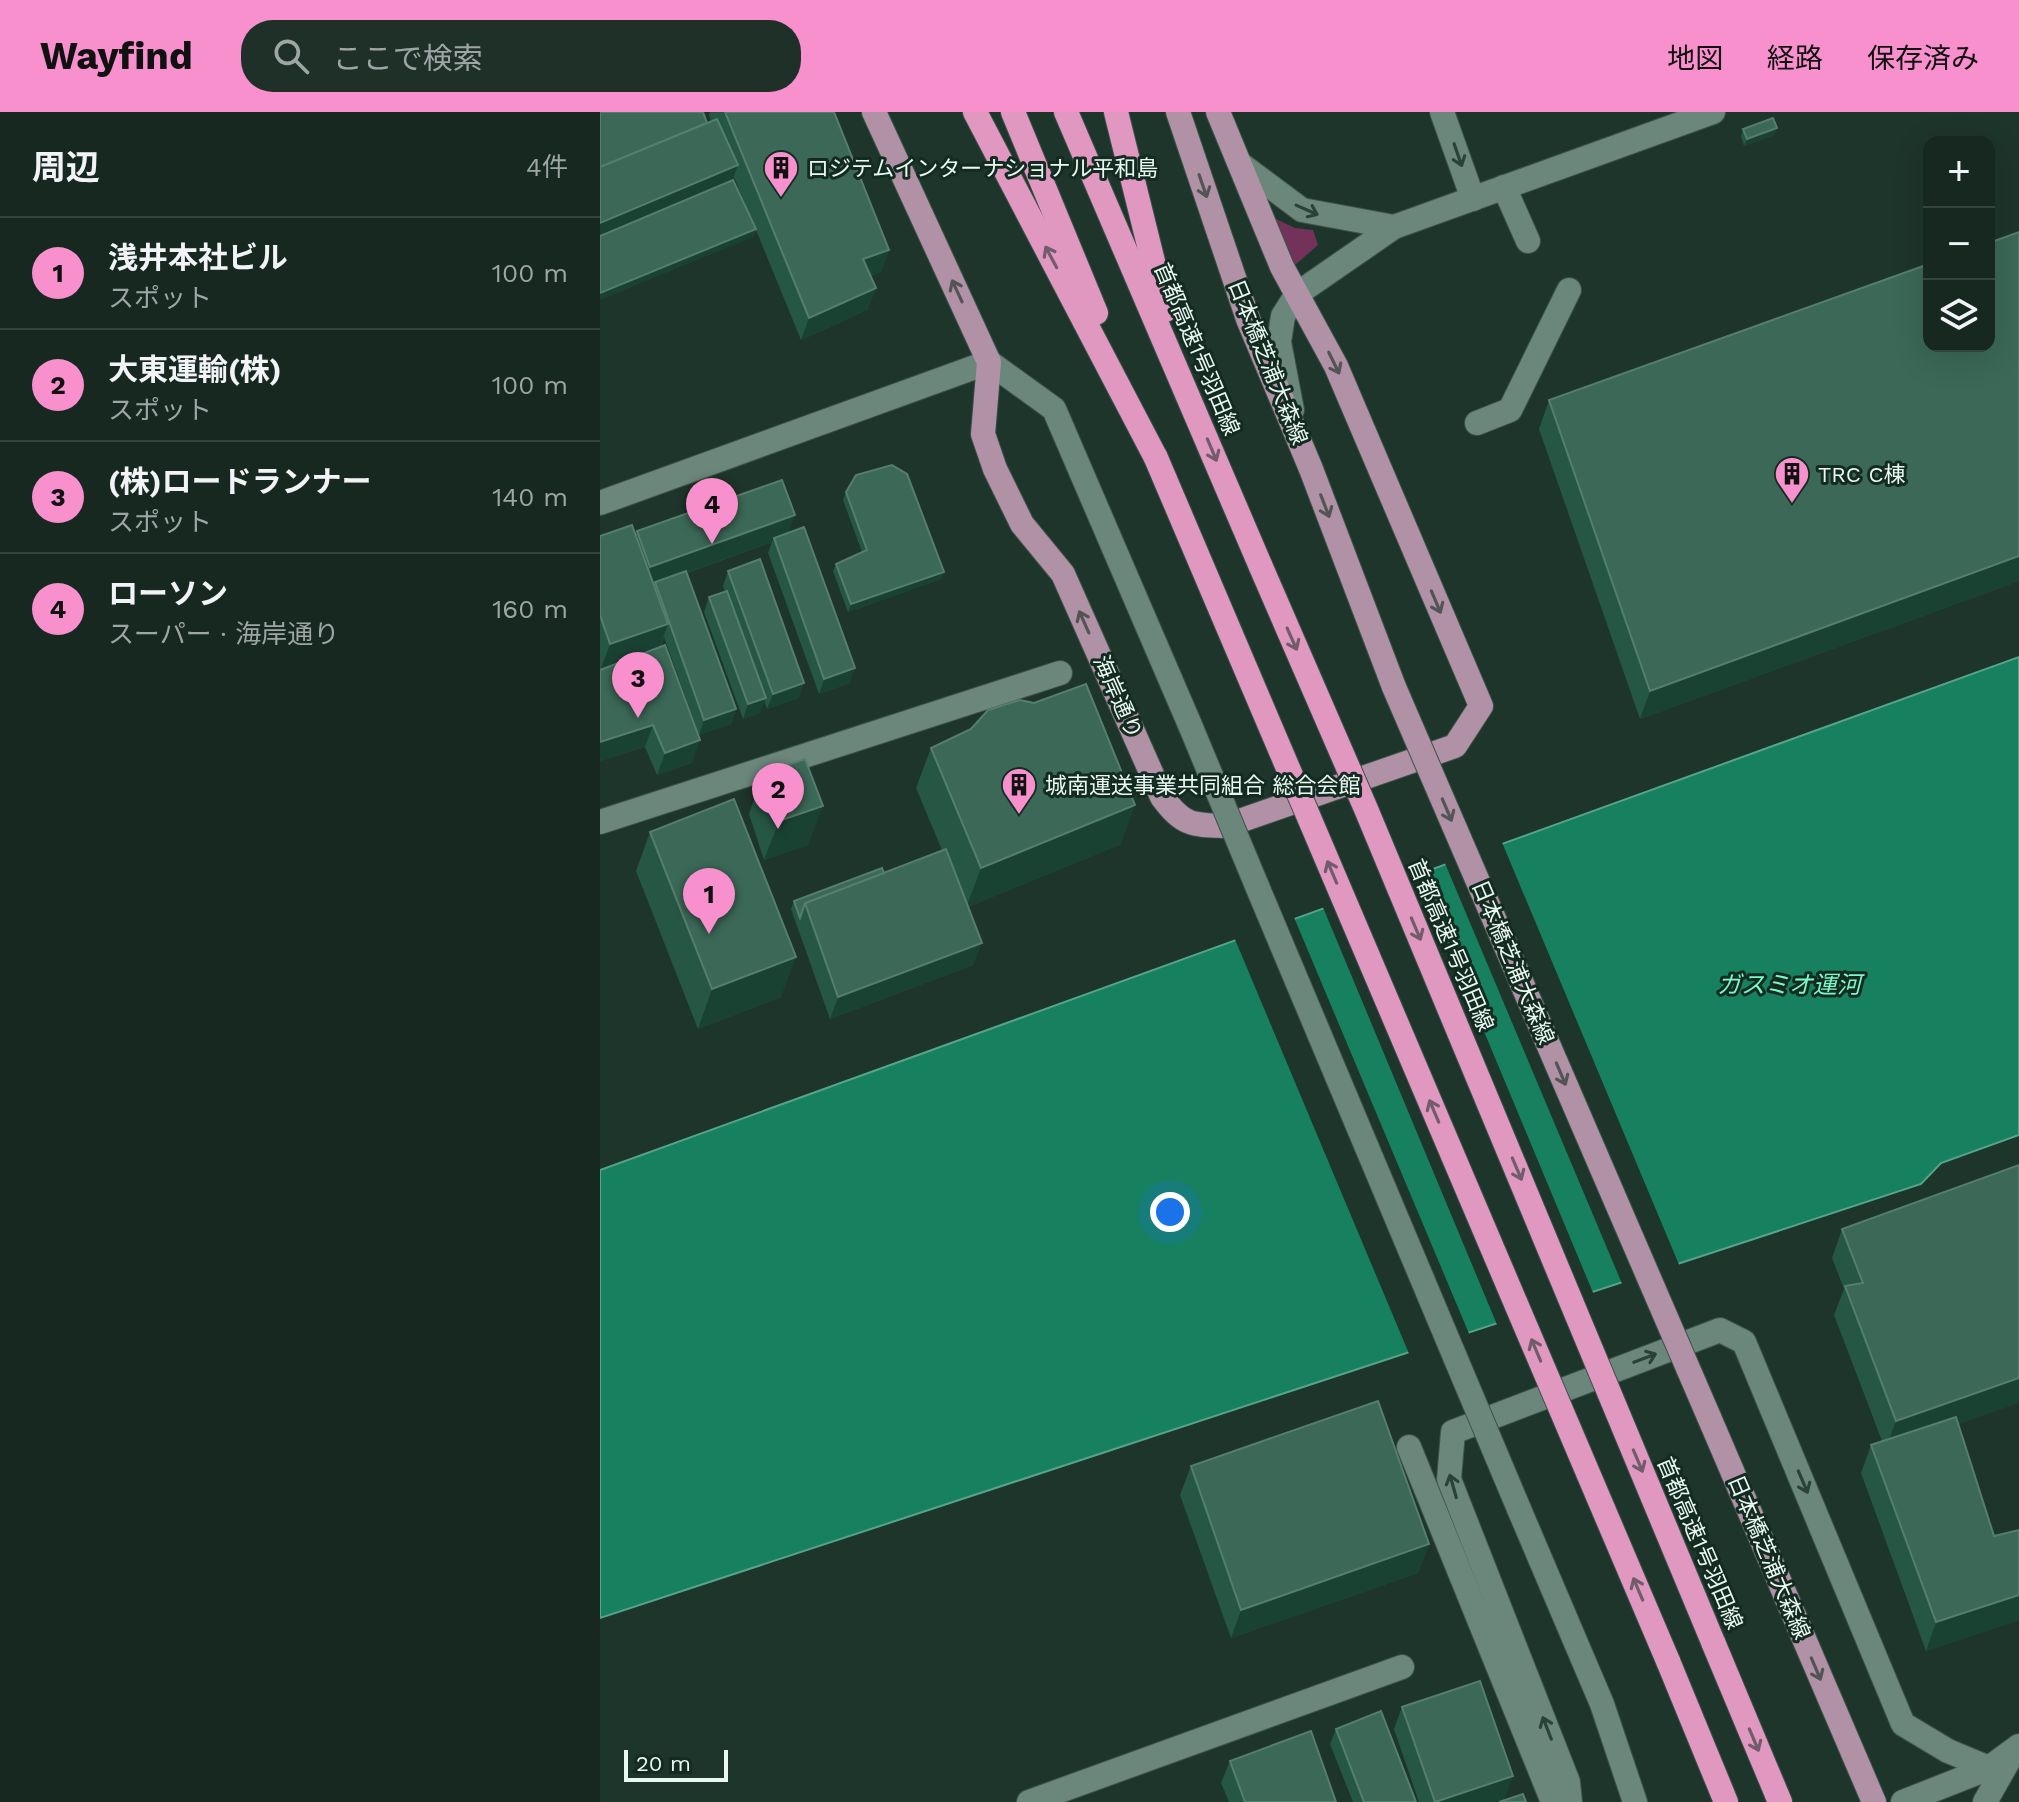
<!DOCTYPE html>
<html lang="ja">
<head>
<meta charset="utf-8">
<style>
  body { margin:0; font-family:"Work Sans","Noto Sans JP",sans-serif; background:#1f3029; color:#f1f3f6 }
  .controls { position:absolute; right:24px; top:24px; display:grid; overflow:hidden; border-radius:16px; box-shadow:0 8px 32px #0002 }
  .controls button { width:72px; height:72px; display:grid; place-items:center; padding:0; border:0; border-bottom:2px solid #35443e; background:#162820; color:#f1f3f6; font:40px sans-serif }
  .scale { position:absolute; left:24px; bottom:20px; width:104px; box-sizing:border-box; padding-left:8px; border:4px solid #eaf8f2; border-top:0; font-size:22px; line-height:28px; white-space:nowrap; color:#eaf8f2; -webkit-text-stroke:6px #142b22; paint-order:stroke }
  .you { position:absolute; left:570px; top:1100px; width:28px; height:28px; margin:-20px; border:6px solid #fff; border-radius:50%; background:#1a73e8; box-shadow:0 0 0 12px #1a73e833 }
  .badge { display:grid; place-items:center; width:52px; height:52px; border-radius:50%; background:#f790cd; color:#111; font-size:26px; font-weight:700 }
  .pin { position:absolute; translate:-50% -66px; filter:drop-shadow(0 2px 4px #0008) }
  .pin::after { content:''; position:absolute; top:42px; width:28px; height:24px; background:inherit; clip-path:polygon(0 0,100% 0,50% 100%) }
  .list { margin:0; padding:0; list-style:none }
  h2 { display:flex; justify-content:space-between; align-items:center; height:104px; margin:0; padding:0 32px; font-size:34px }
  h2 small { font-size:26px; font-weight:400; color:#9ea6a5 }
  .list li { display:grid; grid-template-columns:52px 1fr auto; gap:24px; align-items:center; box-sizing:border-box; height:112px; padding:0 32px; border-top:2px solid #35443e }
  .list b { display:block; font-size:30px; white-space:nowrap }
  .list p { margin:0; font-size:26px; white-space:nowrap; color:#9ea6a5 }
  .list em { font-size:26px; font-style:normal; color:#9ea6a5 }
  .icon { flex:none; width:44px; height:44px; fill:none; stroke:currentColor; stroke-width:2; stroke-linecap:round; stroke-linejoin:round }
  .map { position:relative; flex:none; width:1419px; height:1690px; overflow:hidden }
  header { display:flex; align-items:center; gap:48px; box-sizing:border-box; height:112px; padding:0 40px; background:#f790cd; color:#111 }
  header strong { font-size:38px }
  nav { display:flex; gap:44px; margin-inline-start:auto; font-size:28px }
  .search { width:560px; height:72px; background:#1f3029; display:flex; align-items:center; gap:20px; box-sizing:border-box; padding:0 28px; border-radius:32px; color:#9ea6a5; font-size:30px }
  main { display:flex }
  aside { flex:1; background:#162820 }
  .map>svg:first-child { display:block }
  .green { fill:#723259 }
  .water { fill:#17805f; stroke:#56a48b; stroke-width:2 }
  .pier { fill:#1e352b }
  .lines { fill:none; stroke-linecap:round; stroke-linejoin:round }
  .minor-casing { stroke:#3c5249; stroke-width:26 }
  .major-casing { stroke:#3c5249; stroke-width:26 }
  .highway-casing { stroke:#3c5249; stroke-width:26 }
  .minor { stroke:#6b867a; stroke-width:24 }
  .major { stroke:#b191a5; stroke-width:24 }
  .highway { stroke:#e098c1; stroke-width:24 }
  .minor-bridge-casing { stroke:#3c5249; stroke-width:26; stroke-linecap:butt }
  .major-bridge-casing { stroke:#3c5249; stroke-width:26; stroke-linecap:butt }
  .highway-bridge-casing { stroke:#3c5249; stroke-width:26; stroke-linecap:butt }
  .minor-bridge { stroke:#6b867a; stroke-width:24 }
  .major-bridge { stroke:#b191a5; stroke-width:24 }
  .highway-bridge { stroke:#e098c1; stroke-width:24 }
  .wall { fill:#265644; fill-rule:evenodd }
  .shaded-wall { fill:#1a4232 }
  .building { fill:#3b6857; stroke:#567e6f; stroke-width:2 }
  .oneway { stroke:#2a4238 }
  .oneway2 { stroke:#535456 }
  .oneway3 { stroke:#705c6a }
  .labels { text-anchor:middle; dominant-baseline:central; stroke-width:6; stroke-linejoin:round; paint-order:stroke }
  .poi-label { font-size:22px; fill:#eaf8f2; stroke:#142b22; text-anchor:start }
  .street-label { font-size:22px; fill:#eaf8f2; stroke:#142b22 }
  .water-label { font-size:24px; font-style:italic; fill:#79f9c8; stroke:#142b22 }
</style>
</head>
<body>
<header>
<strong>Wayfind</strong>
<div class="search"><svg class="icon" aria-label="search" viewBox="0 0 24 24"><circle cx="10" cy="10" r="6"/><path d="M15 15l6 6"/></svg>ここで検索</div>
<nav><a>地図</a><a>経路</a><a>保存済み</a></nav>
</header>
<main>
<aside>
<h2>周辺<small>4件</small></h2>
<ul class="list">
<li><span class="badge">1</span><div><b>浅井本社ビル</b><p>スポット</p></div><em>100 m</em></li>
<li><span class="badge">2</span><div><b>大東運輸(株)</b><p>スポット</p></div><em>100 m</em></li>
<li><span class="badge">3</span><div><b>(株)ロードランナー</b><p>スポット</p></div><em>140 m</em></li>
<li><span class="badge">4</span><div><b>ローソン</b><p>スーパー · 海岸通り</p></div><em>160 m</em></li>
</ul>
</aside>
<div class="map">
<svg width="1419" height="1690" viewBox="0 0 1419 1690">
  <rect width="100%" height="100%" fill="#1e352b"/>
  <polygon class="green" points="674,106 695,116 713,118 718,133 695,153 691,152"/>
  <polygon class="water" points="1419,545 1419,1023 1341,1051 1321,1072 0,1506 0,1058"/>
  <g class="pier">
    <polygon points="901,728 1080,1155 1023,1174 844,749"/>
    <polygon points="817,759 994,1183 898,1215 722,793"/>
    <polygon points="693,803 870,1224 810,1244 634,825"/>
  </g>
  <g class="lines">
    <defs>
      <g id="minor">
        <polyline points="842,0 873,87"/>
        <polyline points="643,54 702,98 794,115"/>
        <polyline points="904,75 928,129"/>
        <polyline points="692,298 679,230 683,204 697,182 794,115 1113,0"/>
        <polyline points="877,311 910,298 969,178"/>
        <polyline points="0,391 389,250 454,297 590,613"/>
        <polyline points="0,710 460,561"/>
        <polyline points="657,774 855,1245"/>
        <polyline points="809,1335 951,1685 957,1690"/>
        <polyline points="919,1397 1002,1592 1035,1690"/>
        <polyline points="429,1690 802,1555"/>
        <polyline points="970,1690 968,1670 849,1367 853,1320 1120,1218 1144,1230 1303,1612 1348,1639 1389,1656"/>
        <polyline points="1303,1690 1389,1656 1419,1634"/>
        <polyline points="1385,1690 1410,1646"/>
      </g>
      <g id="major">
        <path d="M274 0 389 250 383 322 395 357 422 412 463 462 562 685C583 713 591 713 625 714L855 634 881 594 736 254 682 155 618 0"/>
        <polyline points="578,0 648,207 711,357 794,575"/>
        <polyline points="1109,1305 1274,1690"/>
      </g>
      <g id="highway">
        <polyline points="375,0 556,346"/>
        <polyline points="413,0 496,201"/>
        <polyline points="466,0 661,455"/>
        <polyline points="516,0 565,198"/>
        <polyline points="1113,1530 1180,1690"/>
        <polyline points="1068,1549 1126,1690"/>
      </g>
    </defs>
    <use href="#minor" class="minor-casing"/>
    <use href="#major" class="major-casing"/>
    <use href="#highway" class="highway-casing"/>
    <use href="#minor" class="minor"/>
    <use href="#major" class="major"/>
    <use href="#highway" class="highway"/>
    <defs>
      <g id="minor-bridge">
        <polyline points="590,613 657,774"/>
        <polyline points="855,1245 919,1397"/>
      </g>
      <polyline id="major-bridge" points="794,575 1109,1305"/>
      <g id="highway-bridge">
        <polyline points="556,346 1068,1549"/>
        <polyline points="661,455 766,697 1113,1530"/>
      </g>
    </defs>
    <use href="#minor-bridge" class="minor-bridge-casing"/>
    <use href="#major-bridge" class="major-bridge-casing"/>
    <use href="#highway-bridge" class="highway-bridge-casing"/>
    <use href="#minor-bridge" class="minor-bridge"/>
    <use href="#major-bridge" class="major-bridge"/>
    <use href="#highway-bridge" class="highway-bridge"/>
  </g>
  <g class="wall">
    <path d="M110 0H234L289 138 281 160 270 164 276 176 267 198 201 228 156 118 153 125 107 11 111 9 109 3ZM134 65 151 106 133 68Z"/>
    <polygon points="1177,16 1174,23 1144,34 1141,24 1143,17"/>
    <polygon points="1419,120 1419,469 1040,607 939,317 949,288"/>
    <polygon points="246,380 344,460 341,467 248,500 233,459 236,452 262,440 243,388"/>
    <polygon points="37,419 188,421 250,571 219,582 168,441 172,430 87,461 136,597 131,612 99,623 64,525 60,536 92,651 57,663 45,635 0,649 0,424 36,423"/>
    <polygon points="128,459 199,586 167,597 164,589 160,601 143,607 104,500 109,485 125,480 123,474"/>
    <polygon points="331,636 521,732 368,795 373,853 230,907 191,797 194,789 284,761 342,738 316,676"/>
    <polygon points="163,662 208,733 164,748 149,702"/>
    <polygon points="50,720 181,885 98,917 36,759"/>
    <polygon points="1242,1117 1358,1312 1394,1424 1419,1418 1419,1508 1326,1539 1261,1361 1271,1333 1282,1329 1234,1203 1244,1177 1232,1146"/>
    <polygon points="591,1354 829,1432 818,1461 631,1526 580,1383"/>
    <polygon points="802,1595 905,1686 894,1690 819,1690 794,1617"/>
    <polygon points="736,1617 816,1690 753,1690 730,1632"/>
    <polygon points="630,1649 736,1690 629,1690 621,1671"/>
  </g>
  <g class="shaded-wall">
    <polygon points="1177,16 1174,23 1144,34 1147,27"/>
    <polygon points="138,53 130,75 0,130 0,111"/>
    <polygon points="156,117 153,125 0,188 0,181"/>
    <polygon points="289,138 281,160 255,169 263,147"/>
    <polygon points="276,176 267,198 201,228 209,206"/>
    <polygon points="195,403 187,425 174,426 172,430 55,472 55,470 54,472 42,477 50,455"/>
    <polygon points="1419,444 1419,469 1040,607 1050,579"/>
    <polygon points="344,460 341,467 248,500 251,492"/>
    <polygon points="68,512 54,551 0,559 10,532"/>
    <polygon points="255,556 250,571 219,582 224,567"/>
    <polygon points="204,571 199,586 167,597 173,582"/>
    <polygon points="166,586 160,601 143,607 148,592"/>
    <polygon points="136,597 131,612 99,623 104,608"/>
    <polygon points="53,613 45,635 0,649 0,630"/>
    <polygon points="100,628 92,651 57,663 65,641"/>
    <polygon points="535,693 521,732 366,796 381,756"/>
    <polygon points="223,694 208,733 164,748 179,709"/>
    <polygon points="382,831 373,853 230,907 238,885"/>
    <polygon points="196,845 181,885 98,917 112,877"/>
    <polygon points="1419,1266 1419,1291 1285,1338 1296,1309"/>
    <polygon points="829,1432 818,1461 631,1526 641,1498"/>
    <polygon points="1419,1483 1419,1508 1326,1539 1336,1510"/>
    <polygon points="913,1664 905,1686 894,1690 838,1690"/>
  </g>
  <g class="building">
    <polygon points="0,0 103,0 107,11 0,55"/>
    <polygon points="125,0 234,0 289,138 263,147 276,176 209,206"/>
    <polygon points="1173,6 1177,16 1147,27 1143,17"/>
    <polygon points="117,7 138,53 0,111 0,55"/>
    <polygon points="133,68 156,117 0,181 0,124"/>
    <polygon points="1419,120 1419,444 1050,579 949,288 1329,152 1329,234 1389,234 1389,131"/>
    <polygon points="292,353 307,362 344,460 251,492 236,452 267,438 246,380 256,363"/>
    <polygon points="182,368 195,403 50,455 37,419"/>
    <polygon points="32,413 68,512 10,532 0,503 0,424"/>
    <polygon points="204,415 255,556 224,567 174,426"/>
    <polygon points="160,447 204,571 173,582 128,459"/>
    <polygon points="86,459 136,597 104,608 55,470"/>
    <polygon points="127,479 166,586 148,592 109,485"/>
    <polygon points="65,533 100,628 65,641 53,613 0,630 0,558"/>
    <polygon points="486,572 535,693 381,756 331,636 371,617 388,598 420,588 434,591"/>
    <polygon points="205,647 223,694 179,709 163,662"/>
    <polygon points="134,687 196,845 112,877 50,720"/>
    <polygon points="346,737 382,831 238,885 205,791"/>
    <polygon points="282,756 284,761 205,791 200,806 194,789"/>
    <polygon points="1419,1053 1419,1266 1296,1309 1245,1174 1263,1171 1242,1117"/>
    <polygon points="778,1289 829,1432 641,1498 591,1354"/>
    <polygon points="1356,1305 1394,1424 1419,1418 1419,1483 1336,1510 1271,1333"/>
    <polygon points="880,1569 913,1664 835,1690 802,1595"/>
    <polygon points="781,1599 816,1690 764,1690 736,1617"/>
    <polygon points="711,1619 736,1690 645,1690 630,1649"/>
    <polygon points="923,1682 926,1690 899,1690"/>
  </g>
  <defs><path id="oneway-shaft" d="M-6 0H5M1.5-3L5.5 0L1.5 3" fill="none" stroke-width="1.6" stroke-linecap="round" stroke-linejoin="round" transform="scale(2)"/></defs>
  <g class="oneway">
    <use href="#oneway-shaft" transform="translate(858 43) rotate(71)"/>
    <use href="#oneway-shaft" transform="translate(707 98) rotate(24)"/>
    <use href="#oneway-shaft" transform="translate(1045 1246) rotate(-21)"/>
    <use href="#oneway-shaft" transform="translate(1203 1370) rotate(67)"/>
    <use href="#oneway-shaft" transform="translate(853 1374) rotate(-106)"/>
    <use href="#oneway-shaft" transform="translate(947 1616) rotate(-111)"/>
  </g>
  <g class="oneway2">
    <use href="#oneway-shaft" transform="translate(603 74) rotate(71)"/>
    <use href="#oneway-shaft" transform="translate(357 179) rotate(-115)"/>
    <use href="#oneway-shaft" transform="translate(734 251) rotate(64)"/>
    <use href="#oneway-shaft" transform="translate(725 394) rotate(69)"/>
    <use href="#oneway-shaft" transform="translate(836 490) rotate(67)"/>
    <use href="#oneway-shaft" transform="translate(484 510) rotate(-114)"/>
    <use href="#oneway-shaft" transform="translate(847 698) rotate(67)"/>
    <use href="#oneway-shaft" transform="translate(961 962) rotate(67)"/>
    <use href="#oneway-shaft" transform="translate(1216 1557) rotate(67)"/>
  </g>
  <g class="oneway3">
    <use href="#oneway-shaft" transform="translate(451 145) rotate(-118)"/>
    <use href="#oneway-shaft" transform="translate(612 338) rotate(67)"/>
    <use href="#oneway-shaft" transform="translate(692 527) rotate(66)"/>
    <use href="#oneway-shaft" transform="translate(732 760) rotate(-113)"/>
    <use href="#oneway-shaft" transform="translate(816 817) rotate(67)"/>
    <use href="#oneway-shaft" transform="translate(834 999) rotate(-113)"/>
    <use href="#oneway-shaft" transform="translate(917 1057) rotate(67)"/>
    <use href="#oneway-shaft" transform="translate(936 1238) rotate(-113)"/>
    <use href="#oneway-shaft" transform="translate(1038 1349) rotate(67)"/>
    <use href="#oneway-shaft" transform="translate(1038 1477) rotate(-113)"/>
    <use href="#oneway-shaft" transform="translate(1154 1628) rotate(67)"/>
  </g>
  <defs>
    <symbol id="building-pin" viewBox="-11 -11 22 30"><path d="M0 17L-7.5 6A9.5 9.5 0 1 1 7.5 6Z" fill="#f790cd" stroke="#142b22"/><path d="M-4-6H4V6H1V3H-1V6H-4ZM-2.5-4.3h1.7v1.8h-1.7ZM.8-4.3h1.7v1.8H.8ZM-2.5-1h1.7V.8h-1.7ZM.8-1h1.7V.8H.8Z" fill="#111"/></symbol>
  </defs>
  <g fill-rule="evenodd">
    <use href="#building-pin" x="161" y="36" width="40" height="54"/>
    <use href="#building-pin" x="1172" y="342" width="40" height="54"/>
    <use href="#building-pin" x="399" y="653" width="40" height="54"/>
  </g>
  <g class="labels">
    <g class="poi-label">
      <text x="207" y="56">ロジテムインターナショナル平和島</text>
      <text x="1218" y="362">TRC C棟</text>
      <text x="445" y="673">城南運送事業共同組合 総合会館</text>
    </g>
    <g class="street-label">
      <text transform="translate(597 237) rotate(67)">首都高速1号羽田線</text>
      <text transform="translate(668 250) rotate(68)">日本橋芝浦大森線</text>
      <text transform="translate(518 585) rotate(66)">海岸通り</text>
      <text transform="translate(851 833) rotate(67)">首都高速1号羽田線</text>
      <text transform="translate(913 850) rotate(67)">日本橋芝浦大森線</text>
      <text transform="translate(1100 1431) rotate(67)">首都高速1号羽田線</text>
      <text transform="translate(1169 1445) rotate(67)">日本橋芝浦大森線</text>
    </g>
    <g class="water-label">
      <text x="1189" y="873">ガスミオ運河</text>
    </g>
  </g>
</svg>
<div class="controls">
<button>+</button>
<button>−</button>
<button><svg class="icon" aria-label="layers" viewBox="0 0 24 24"><path d="M12 4l9 5-9 5-9-5zM3 14l9 5 9-5"/></svg></button>
</div>
<div class="scale">20 m</div>
<div class="you"></div>
<div class="pin badge" style="left:109px;top:822px">1</div>
<div class="pin badge" style="left:178px;top:717px">2</div>
<div class="pin badge" style="left:38px;top:606px">3</div>
<div class="pin badge" style="left:112px;top:432px">4</div>
</div>
</main>
</body>
</html>
